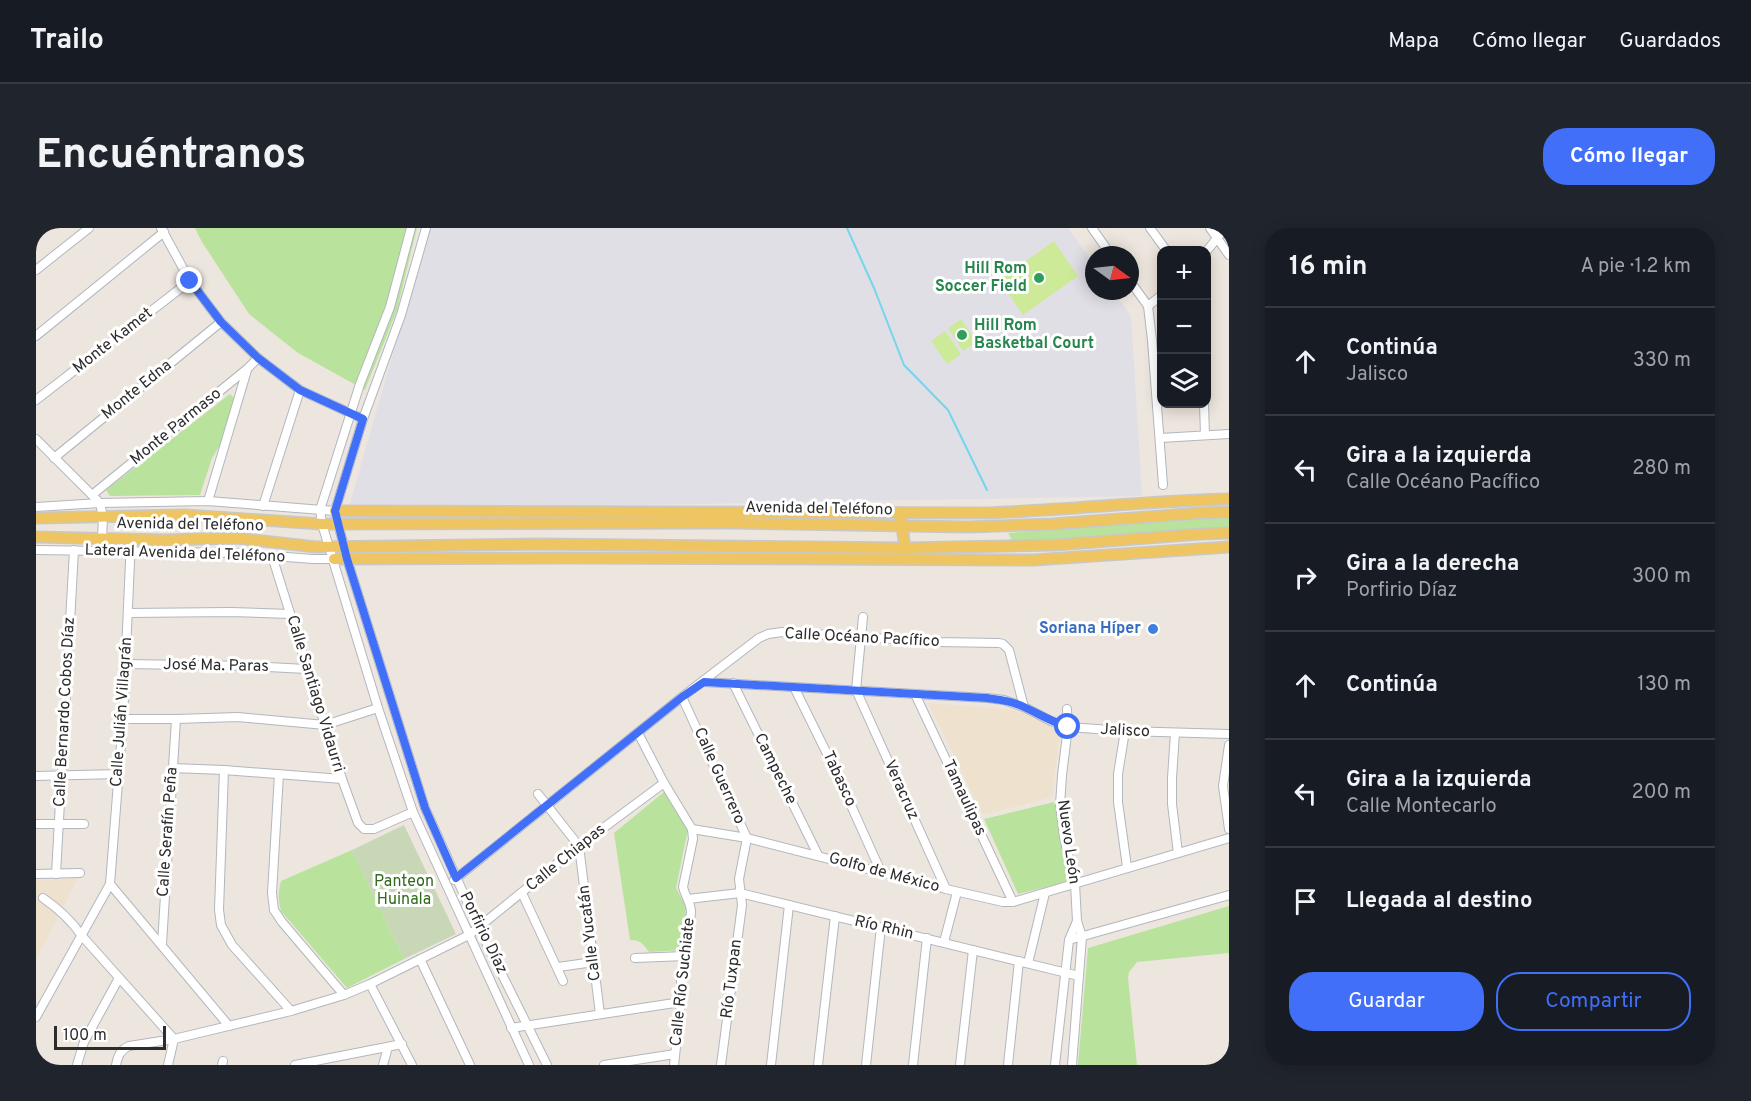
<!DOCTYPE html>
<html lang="es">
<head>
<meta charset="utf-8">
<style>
  body { margin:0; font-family:Overpass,sans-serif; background:#20242c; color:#f1f3f6 }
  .controls { position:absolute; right:18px; top:18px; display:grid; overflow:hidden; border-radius:12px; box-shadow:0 3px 15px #0003 }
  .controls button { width:54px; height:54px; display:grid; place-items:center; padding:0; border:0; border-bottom:2px solid #363941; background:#171b24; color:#f1f3f6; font:30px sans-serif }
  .compass { position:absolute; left:1049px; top:18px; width:54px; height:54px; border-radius:50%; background:#171b24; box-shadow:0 3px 15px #0003; rotate:105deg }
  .scale { position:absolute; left:18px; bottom:15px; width:112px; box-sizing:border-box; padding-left:6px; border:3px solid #2c2c2c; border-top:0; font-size:16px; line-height:21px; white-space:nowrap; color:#2c2c2c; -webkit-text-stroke:4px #fff; paint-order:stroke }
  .stop { position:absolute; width:18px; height:18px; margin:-14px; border:4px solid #416ff8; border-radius:50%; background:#fff }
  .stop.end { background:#416ff8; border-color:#fff; box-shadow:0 2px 6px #0008 }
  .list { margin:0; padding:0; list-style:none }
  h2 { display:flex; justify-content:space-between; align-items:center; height:78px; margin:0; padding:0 24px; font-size:26px }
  h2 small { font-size:20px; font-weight:400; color:#9ea1a6 }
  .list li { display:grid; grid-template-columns:39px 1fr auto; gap:18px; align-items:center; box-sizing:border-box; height:108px; padding:0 24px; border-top:2px solid #363941 }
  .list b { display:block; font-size:22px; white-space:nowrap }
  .list p { margin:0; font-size:20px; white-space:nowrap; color:#9ea1a6 }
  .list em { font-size:20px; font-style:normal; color:#9ea1a6 }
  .actions { display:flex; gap:12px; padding:18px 24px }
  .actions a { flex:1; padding:14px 0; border:2px solid #416ff8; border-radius:24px; text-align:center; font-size:21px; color:#416ff8 }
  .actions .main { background:#416ff8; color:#fff }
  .icon { flex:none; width:33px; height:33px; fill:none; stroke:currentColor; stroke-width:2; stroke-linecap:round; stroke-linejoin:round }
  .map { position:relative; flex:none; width:1193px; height:837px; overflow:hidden; border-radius:24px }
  header { display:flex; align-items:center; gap:36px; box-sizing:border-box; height:84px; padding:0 30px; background:#171b24; border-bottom:2px solid #363941 }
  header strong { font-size:28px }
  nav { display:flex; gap:33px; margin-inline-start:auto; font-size:21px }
  .intro { display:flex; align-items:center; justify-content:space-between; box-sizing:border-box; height:144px; padding:0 36px }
  h1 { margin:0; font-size:42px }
  .button { padding:15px 27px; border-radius:24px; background:#416ff8; color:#fff; font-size:21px; font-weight:700 }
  main { display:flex; gap:36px; padding:0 36px }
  aside { flex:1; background:#171b24; border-radius:24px; box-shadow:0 3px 15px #0003 }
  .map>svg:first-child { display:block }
  .industrial { fill:#e0dfe6 }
  .education { fill:#eee2ce }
  .green { fill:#b9e39c }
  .cemetery { fill:#c8d7b6 }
  .pitch { fill:#cdea98 }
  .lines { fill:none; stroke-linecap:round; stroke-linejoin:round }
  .stream { stroke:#73d5ee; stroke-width:2 }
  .minor-casing { stroke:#b2b6bf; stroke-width:10 }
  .major-casing { stroke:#c8c8c8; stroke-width:13 }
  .minor { stroke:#fff; stroke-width:8 }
  .major { stroke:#efc561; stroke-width:10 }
  .route { stroke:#416ff8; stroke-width:8 }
  .leisure-dot { fill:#2e9e5b; stroke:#fff; stroke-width:2 }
  .shop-dot { fill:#3f7fe0; stroke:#fff; stroke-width:2 }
  .labels { text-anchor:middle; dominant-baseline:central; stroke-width:6; stroke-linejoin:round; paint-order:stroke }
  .leisure-label { font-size:16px; font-weight:bold; fill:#27864d; stroke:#fff; text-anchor:end }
  .street-label { font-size:16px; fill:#2c2c2c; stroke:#fff }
  .shop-label { font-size:16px; font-weight:bold; fill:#366cbe; stroke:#fff; text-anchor:end }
  .park-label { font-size:16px; fill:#31691b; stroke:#fff }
</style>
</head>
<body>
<header>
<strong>Trailo</strong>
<nav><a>Mapa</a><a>Cómo llegar</a><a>Guardados</a></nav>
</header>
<div class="intro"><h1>Encuéntranos</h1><a class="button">Cómo llegar</a></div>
<main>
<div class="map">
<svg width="1193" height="837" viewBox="0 0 1193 837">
  <rect width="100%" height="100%" fill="#ede6de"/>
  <polygon class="industrial" points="393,0 1032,0 1058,36 1058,63 1077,63 1095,88 1106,268 312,282"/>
  <g class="education">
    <polygon points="892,475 990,483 1024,504 1016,569 947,587"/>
    <polygon points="42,650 25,684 0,731 0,652"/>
  </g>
  <g class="green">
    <polygon points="159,0 381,0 361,82 329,162 262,125 213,86 166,14"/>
    <polygon points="194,166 201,173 189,209 176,230 164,267 74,268 70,262"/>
    <polygon points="1193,289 1193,299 977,314 972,305 1125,292"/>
    <path d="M628 564 652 601 640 660 650 679 647 722 613 724C607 716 605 712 594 712L578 605Z"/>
    <polygon points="1018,574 1034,653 982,666 948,591"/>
    <path d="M316 622 368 731 311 760 245 683C242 672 242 663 245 653Z"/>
    <polygon points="1193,678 1193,725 1101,734 1093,744 1092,750 1101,837 1042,837 1052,720"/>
  </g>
  <polygon class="cemetery" points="368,597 420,706 368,731 316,622"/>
  <g class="pitch">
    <polygon points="1018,13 1042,48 987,87 963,52"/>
    <polygon points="925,91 941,114 927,123 912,100"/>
    <polygon points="909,103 925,126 911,136 895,113"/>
  </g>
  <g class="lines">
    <polyline class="stream" points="811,0 838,60 868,137 912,182 951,262"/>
    <defs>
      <g id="minor">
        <polyline points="125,0 154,53 185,94 222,130 264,162 327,191"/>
        <polyline points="375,0 354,79 324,156 284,282 286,296 342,480 377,584 493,837"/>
        <polyline points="390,0 365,87 327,191 299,283 311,331 389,580 443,700 511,837"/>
        <polyline points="1056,0 1075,27"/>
        <polyline points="1114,0 1130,22"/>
        <polyline points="1174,0 1193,27"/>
        <polyline points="1170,24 1189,0"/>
        <polyline points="0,42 53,0"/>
        <polyline points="1094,53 1112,78 1116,112 1127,257"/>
        <polyline points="1112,78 1126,67"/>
        <polyline points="0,108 128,4"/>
        <polyline points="0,172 154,53"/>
        <polyline points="1168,176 1169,207"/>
        <polyline points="1124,210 1193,206"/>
        <polyline points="0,211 64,275 67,289 66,310"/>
        <polyline points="18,230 185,94"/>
        <polyline points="56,267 211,141 222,130"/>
        <polyline points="172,273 211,142"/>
        <polyline points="227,278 264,162"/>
        <polyline points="0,279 64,275 172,273 299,283"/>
        <polyline points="0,322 198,325 277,331 298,331"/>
        <polyline points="236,328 306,551 322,595 328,601 338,601 377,584"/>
        <polyline points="92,385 195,384 254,386"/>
        <polyline points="827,389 820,462 910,661"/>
        <polyline points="90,436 215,438 270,441"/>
        <polyline points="668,454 951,470 968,472 988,479 1015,493 1032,499 1089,503 1193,506"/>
        <polyline points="697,455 782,627"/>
        <polyline points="758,459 800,544 845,644"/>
        <polyline points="879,466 977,674"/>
        <polyline points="646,469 711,610 703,651 706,677 685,837"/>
        <polyline points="1031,481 1032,499 1026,547 1024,577 1028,609 1039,656 1041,693 1046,709 1036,837"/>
        <polyline points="87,491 140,491 202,489 289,497 342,480"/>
        <polyline points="1089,503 1082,546 1082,574 1091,639"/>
        <path d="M602 505 628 555 656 601 657 611 647 659C649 668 655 675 655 684L650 728 645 750V774L638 837"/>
        <polyline points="1139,505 1136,550 1136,576 1142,625"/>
        <polyline points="1193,517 1187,558 1193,601"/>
        <polyline points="136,540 188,542 306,551"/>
        <polyline points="188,542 183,682 185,697 196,717 255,783"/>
        <polyline points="243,546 236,665 238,682 246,694 308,767"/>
        <polyline points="0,548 83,546"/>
        <polyline points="502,566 543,618 564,786"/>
        <polyline points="0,596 48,596"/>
        <polyline points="656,601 711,610 910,661 967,674 977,674 1193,610"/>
        <polyline points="0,646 44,645"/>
        <polyline points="20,646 38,322"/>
        <polyline points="418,652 646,469 723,410 732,406 746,404 902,414 963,415 967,416 973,422 988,479"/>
        <polyline points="74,656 193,798"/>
        <polyline points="486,665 527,753"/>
        <path d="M7 670C23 681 35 692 46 708L138 811 132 837"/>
        <polyline points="652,671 704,665 1043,748"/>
        <polyline points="1033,712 1193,667"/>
        <polyline points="908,714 921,664"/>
        <polyline points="126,716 140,491"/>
        <polyline points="599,730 650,728"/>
        <polyline points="384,731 434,837"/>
        <polyline points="992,735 1009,665"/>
        <polyline points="522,739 558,734"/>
        <polyline points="334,756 376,837"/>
        <polyline points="0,789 74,656 87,491 95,311"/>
        <polyline points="475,800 645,774"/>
        <polyline points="41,837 48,814 83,750"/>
        <path d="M80 837C82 828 84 822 93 818L138 811 255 783 308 767 334 756 433 707 543 618 628 555"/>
        <polyline points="186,837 187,833"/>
        <polyline points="259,837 366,816"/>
        <polyline points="347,837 352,819"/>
        <polyline points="568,837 639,826"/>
        <polyline points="735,837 753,677"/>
        <polyline points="782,837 799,688"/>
        <polyline points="830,837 845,699"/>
        <polyline points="877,837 891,710"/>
        <polyline points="924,837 937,722"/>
        <polyline points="972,837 983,733"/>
        <polyline points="1019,837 1033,712 1041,693"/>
      </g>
      <g id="major">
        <path d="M299 283 951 285C1032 282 1112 273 1193 271"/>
        <polyline points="0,290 149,287 286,296 694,295 932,299 1017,296 1164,285 1193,284"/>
        <polyline points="865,291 869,320"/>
        <polyline points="0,309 129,312 200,310 280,319 502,316 869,320 1019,317 1165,306 1193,305"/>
        <polyline points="298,331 532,330 997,332 1193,319"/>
      </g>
    </defs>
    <use href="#minor" class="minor-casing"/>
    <use href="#major" class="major-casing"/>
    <use href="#minor" class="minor"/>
    <use href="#major" class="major"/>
  </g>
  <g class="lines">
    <path class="route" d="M154 53 185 94 222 130 264 162 327 191 299 283 311 331 389 580 420 650 646 469 668 454 951 470C964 472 977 473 988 479 1003 486 1016 494 1032 499"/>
  </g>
  <g class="leisure-dot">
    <circle cx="1003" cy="50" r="6"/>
    <circle cx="926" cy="107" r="6"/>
  </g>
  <circle class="shop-dot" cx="1117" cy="401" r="6"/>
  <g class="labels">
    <g class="leisure-label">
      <text x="991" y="41">Hill Rom<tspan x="991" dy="18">Soccer Field</tspan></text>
      <text x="938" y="98" text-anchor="start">Hill Rom<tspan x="938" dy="18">Basketbal Court</tspan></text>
    </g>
    <g class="street-label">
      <text transform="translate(77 113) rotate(-38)">Monte Kamet</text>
      <text transform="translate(101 162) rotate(-39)">Monte Edna</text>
      <text transform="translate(140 199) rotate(-39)">Monte Parmaso</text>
      <text transform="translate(783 281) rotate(1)">Avenida del Teléfono</text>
      <text transform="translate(154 297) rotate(1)">Avenida del Teléfono</text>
      <text transform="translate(149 326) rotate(2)">Lateral Avenida del Teléfono</text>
      <text transform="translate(826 410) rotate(3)">Calle Océano Pacífico</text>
      <text transform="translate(180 438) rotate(1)">José Ma. Paras</text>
      <text transform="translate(279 466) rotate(73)">Calle Santiago Vidaurri</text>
      <text transform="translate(29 484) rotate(-87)">Calle Bernardo Cobos Díaz</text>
      <text transform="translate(86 484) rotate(-86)">Calle Julián Villagrán</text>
      <text transform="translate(1089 503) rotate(3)">Jalisco</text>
      <text transform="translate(739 541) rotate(64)">Campeche</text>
      <text transform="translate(683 548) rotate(66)">Calle Guerrero</text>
      <text transform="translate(803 551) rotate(65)">Tabasco</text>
      <text transform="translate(865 562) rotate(66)">Veracruz</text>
      <text transform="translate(928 570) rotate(65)">Tamaulipas</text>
      <text transform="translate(132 604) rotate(-86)">Calle Serafín Peña</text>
      <text transform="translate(1032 614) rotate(82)">Nuevo León</text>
      <text transform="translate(530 630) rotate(-39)">Calle Chiapas</text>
      <text transform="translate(848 645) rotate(15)">Golfo de México</text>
      <text transform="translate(848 700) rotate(13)">Río Rhin</text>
      <text transform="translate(447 705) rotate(64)">Porfirio Díaz</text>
      <text transform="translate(554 705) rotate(-97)">Calle Yucatán</text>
      <text transform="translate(696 751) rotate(-83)">Río Tuxpan</text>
      <text transform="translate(647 754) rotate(-84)">Calle Río Suchiate</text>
    </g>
    <g class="shop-label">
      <text x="1105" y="401">Soriana Híper</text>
    </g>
    <g class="park-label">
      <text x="368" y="654">Panteon<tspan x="368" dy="18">Huinala</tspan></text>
    </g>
  </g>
</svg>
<div class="controls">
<button>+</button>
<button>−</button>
<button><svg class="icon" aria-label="layers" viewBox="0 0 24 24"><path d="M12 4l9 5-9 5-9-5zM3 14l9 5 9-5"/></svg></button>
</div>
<svg class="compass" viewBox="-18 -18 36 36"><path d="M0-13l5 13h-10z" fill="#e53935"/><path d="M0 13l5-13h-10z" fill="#9ea1a6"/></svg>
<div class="scale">100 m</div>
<div class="stop" style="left:1032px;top:499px"></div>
<div class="stop end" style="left:154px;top:53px"></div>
</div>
<aside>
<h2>16 min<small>A pie · 1.2 km</small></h2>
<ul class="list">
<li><svg class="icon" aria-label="ahead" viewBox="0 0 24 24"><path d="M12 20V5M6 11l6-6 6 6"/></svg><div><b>Continúa</b><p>Jalisco</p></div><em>330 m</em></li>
<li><svg class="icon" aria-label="left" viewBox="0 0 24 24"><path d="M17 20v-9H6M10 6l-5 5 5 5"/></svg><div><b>Gira a la izquierda</b><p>Calle Océano Pacífico</p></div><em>280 m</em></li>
<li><svg class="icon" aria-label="right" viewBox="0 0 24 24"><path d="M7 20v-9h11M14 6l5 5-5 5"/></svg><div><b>Gira a la derecha</b><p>Porfirio Díaz</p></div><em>300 m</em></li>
<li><svg class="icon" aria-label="ahead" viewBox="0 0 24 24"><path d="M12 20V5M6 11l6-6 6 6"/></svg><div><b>Continúa</b></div><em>130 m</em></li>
<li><svg class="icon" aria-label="left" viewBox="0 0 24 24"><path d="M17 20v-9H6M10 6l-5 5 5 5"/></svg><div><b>Gira a la izquierda</b><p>Calle Montecarlo</p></div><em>200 m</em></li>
<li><svg class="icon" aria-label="arrive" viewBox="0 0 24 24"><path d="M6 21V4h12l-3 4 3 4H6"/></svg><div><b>Llegada al destino</b></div></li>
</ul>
<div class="actions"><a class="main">Guardar</a><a>Compartir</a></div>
</aside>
</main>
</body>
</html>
